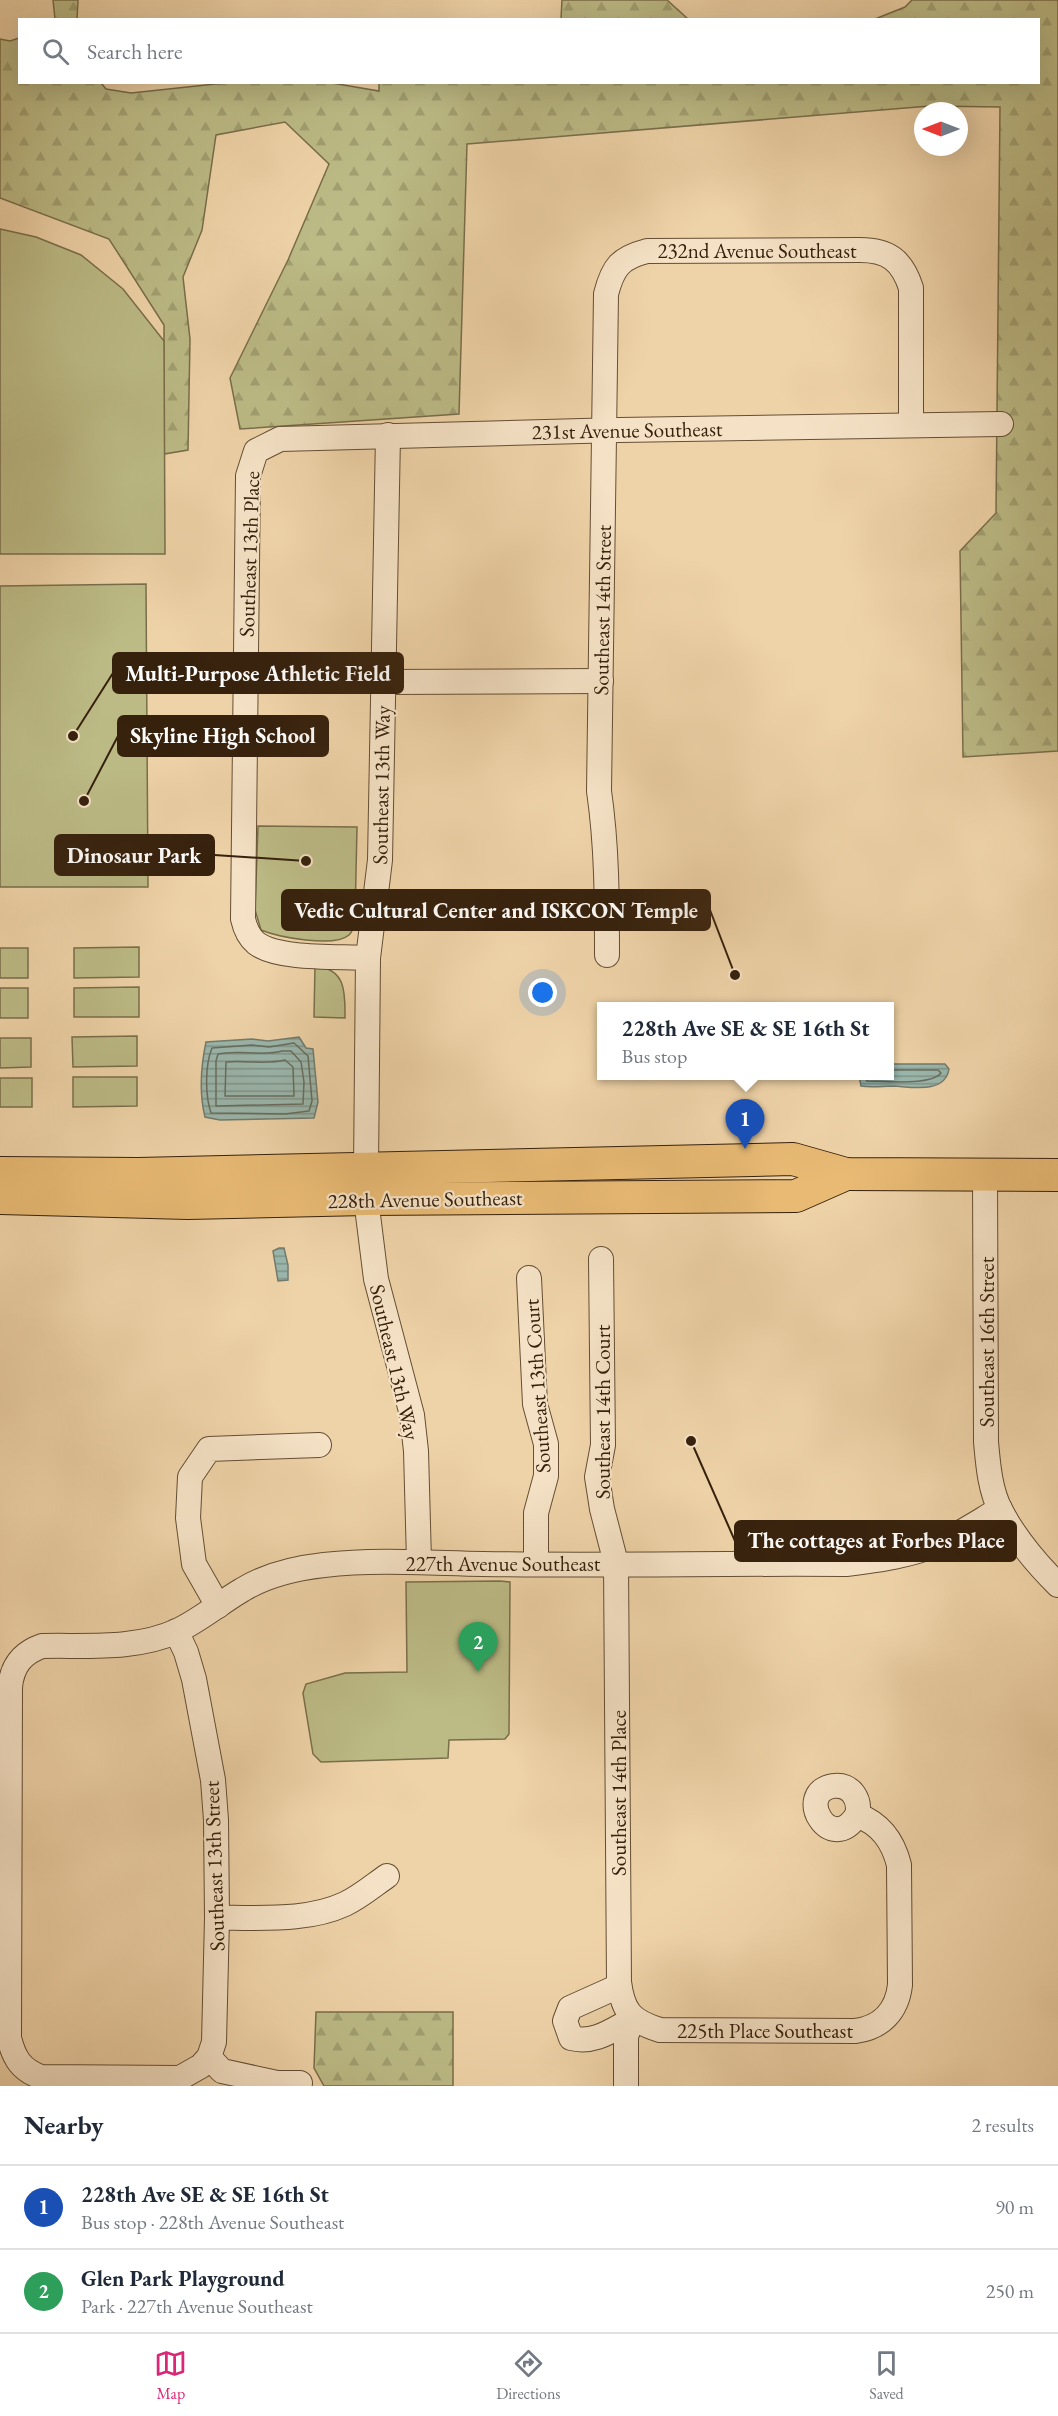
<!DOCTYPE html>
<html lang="en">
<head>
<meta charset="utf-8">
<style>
  body { margin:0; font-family:"EB Garamond",serif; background:#f2f2f3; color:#1f2937 }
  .compass { position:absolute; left:914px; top:102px; width:54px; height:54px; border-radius:50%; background:#fff; box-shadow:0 6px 24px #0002; rotate:270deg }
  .you { position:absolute; left:543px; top:993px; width:21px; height:21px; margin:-15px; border:4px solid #fff; border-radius:50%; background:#1a73e8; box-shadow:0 0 0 9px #1a73e833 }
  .badge { display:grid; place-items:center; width:39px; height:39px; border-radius:50%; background:#db2777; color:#fff; font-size:20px; font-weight:700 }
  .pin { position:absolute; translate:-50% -50px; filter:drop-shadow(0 2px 3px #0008) }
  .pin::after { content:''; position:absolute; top:32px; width:21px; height:18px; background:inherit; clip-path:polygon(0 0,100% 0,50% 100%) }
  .popup { position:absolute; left:597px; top:1002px; width:297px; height:78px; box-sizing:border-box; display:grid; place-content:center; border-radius:0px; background:#fff; filter:drop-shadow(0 2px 4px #0005); font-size:20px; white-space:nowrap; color:#747a83 }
  .popup b { font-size:22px; color:#1f2937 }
  .popup::after { content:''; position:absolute; left:50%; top:100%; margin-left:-12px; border:12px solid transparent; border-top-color:#fff }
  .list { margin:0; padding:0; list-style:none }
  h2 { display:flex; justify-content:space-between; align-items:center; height:78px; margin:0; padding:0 24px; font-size:26px }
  h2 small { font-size:20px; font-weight:400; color:#747a83 }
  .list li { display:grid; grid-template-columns:39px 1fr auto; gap:18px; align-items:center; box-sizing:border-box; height:84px; padding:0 24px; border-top:2px solid #e0e1e3 }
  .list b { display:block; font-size:22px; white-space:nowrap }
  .list p { margin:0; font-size:20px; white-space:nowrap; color:#747a83 }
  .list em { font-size:20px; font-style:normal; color:#747a83 }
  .icon { flex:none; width:33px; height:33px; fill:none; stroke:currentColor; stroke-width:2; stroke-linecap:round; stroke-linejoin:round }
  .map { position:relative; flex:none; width:1058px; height:2086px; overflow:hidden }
  .search { position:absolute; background:#fff; box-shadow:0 6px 24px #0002; left:18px; right:18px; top:18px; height:66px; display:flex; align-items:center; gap:15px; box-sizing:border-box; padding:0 21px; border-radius:0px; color:#747a83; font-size:22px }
  .sheet { height:246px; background:#fff }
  nav { display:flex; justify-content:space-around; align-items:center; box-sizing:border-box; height:84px; border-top:2px solid #e0e1e3; background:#fff; font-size:16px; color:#747a83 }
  nav a { display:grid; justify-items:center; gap:3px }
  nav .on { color:#db2777 }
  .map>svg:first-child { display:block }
  .forest { fill:url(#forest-firs); stroke:#796e4a; stroke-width:1.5 }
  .park { fill:#bcbb86; stroke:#796e4a; stroke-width:1.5 }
  .water { fill:url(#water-rules); stroke:#727b6d; stroke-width:1.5 }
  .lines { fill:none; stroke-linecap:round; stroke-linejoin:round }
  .shore { stroke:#686c5d; stroke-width:1.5 }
  .minor-casing { stroke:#644e34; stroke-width:26 }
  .major-casing { stroke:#36210d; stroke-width:34 }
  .minor { stroke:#f5e2c6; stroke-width:24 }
  .major { stroke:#e8ba74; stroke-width:32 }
  .labels { text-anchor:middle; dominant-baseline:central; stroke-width:4.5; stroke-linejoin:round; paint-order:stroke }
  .street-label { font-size:21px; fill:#36210d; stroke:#f5e2c6 }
  .leader { fill:none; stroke:#36210d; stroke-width:2 }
  .callout-dot { fill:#36210d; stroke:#f5e2c6; stroke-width:2 }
  .callout { fill:#36210d; stroke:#36210d; stroke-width:2 }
  .callout-label { font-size:22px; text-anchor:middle; font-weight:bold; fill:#fff }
</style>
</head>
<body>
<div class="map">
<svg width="1058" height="2086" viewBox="0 0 1058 2086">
  <defs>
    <pattern id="forest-firs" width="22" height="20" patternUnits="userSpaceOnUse" patternTransform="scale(1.5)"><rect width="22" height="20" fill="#bcbb86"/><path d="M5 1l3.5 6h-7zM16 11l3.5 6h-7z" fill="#a2a072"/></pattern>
    <pattern id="water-rules" width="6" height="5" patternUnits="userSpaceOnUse" patternTransform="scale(1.5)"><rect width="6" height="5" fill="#9ab7ad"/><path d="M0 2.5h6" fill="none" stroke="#7e948b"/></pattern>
  </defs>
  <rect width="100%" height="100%" fill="#efd3a8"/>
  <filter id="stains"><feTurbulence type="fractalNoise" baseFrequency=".00333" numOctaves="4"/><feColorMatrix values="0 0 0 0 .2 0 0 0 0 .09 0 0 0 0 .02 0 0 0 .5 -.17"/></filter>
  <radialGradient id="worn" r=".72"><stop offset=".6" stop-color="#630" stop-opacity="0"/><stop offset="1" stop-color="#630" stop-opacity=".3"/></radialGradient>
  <g class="forest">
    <polygon points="53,0 78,0 77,19 55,19"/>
    <polygon points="562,0 667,0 688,19 561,19"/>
    <polygon points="912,0 1058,0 1058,751 963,757 960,551 996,513 1000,107 930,106 467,144 459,414 240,429 230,378 288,260 329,164 285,122 216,135 202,230 183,277 190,339 188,450 164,454 164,325 109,239 0,198 0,39 10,41 19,38 20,82 101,83 106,89 131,93 234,82 332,83 379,91 379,82 1038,82 1038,20 875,19 905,7"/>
    <polygon points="316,2012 453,2012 453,2086 324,2086 314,2068"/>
  </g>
  <g class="park">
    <polygon points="0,229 36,237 81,255 123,289 164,341 165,554 0,554"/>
    <polygon points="146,584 148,887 0,887 0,586"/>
    <path d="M258 826 357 827 355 918C354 923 354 931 349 935 334 948 278 937 261 930L255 910Z"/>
    <polygon points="139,947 139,977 74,978 74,948"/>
    <rect x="0" y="948" width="28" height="30"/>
    <path d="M315 966C347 969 345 994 345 1018L314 1017Z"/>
    <polygon points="139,987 139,1017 74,1017 74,988"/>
    <rect x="0" y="988" width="28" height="30"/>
    <polygon points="137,1036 137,1066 73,1067 72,1037"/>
    <polygon points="0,1038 31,1038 31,1067 0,1068"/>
    <polygon points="73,1077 137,1077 137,1106 73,1107"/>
    <rect x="0" y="1078" width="32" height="29"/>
    <polygon points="500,1581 510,1582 509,1734 505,1739 449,1740 448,1758 321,1762 313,1754 303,1693 306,1684 345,1673 407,1672 406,1582"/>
  </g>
  <g class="water">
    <path d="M299 1037 306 1048 313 1049 318 1102 314 1118 220 1120 205 1117C199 1093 201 1066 206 1042L252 1039 268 1041Z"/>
    <path d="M889 1064H945L949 1069C945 1094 912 1087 894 1086 883 1086 872 1088 861 1086L859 1076H889Z"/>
    <polygon points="279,1248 284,1248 288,1265 288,1280 278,1281 273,1251"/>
  </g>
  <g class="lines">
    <g class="shore">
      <path d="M294 1043 308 1056 312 1101 309 1111 285 1114 211 1113C205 1095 205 1065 212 1048L252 1045 269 1047Z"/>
      <path d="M282 1051H291L301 1062 304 1082 303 1104 216 1106V1061L218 1054C240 1049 261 1057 282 1051Z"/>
      <path d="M285 1060 293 1067 294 1096H225L226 1062C246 1060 265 1065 285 1060Z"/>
      <path d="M864 1076 867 1081C883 1081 931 1086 941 1073L938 1070H889"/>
    </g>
    <defs>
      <g id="minor">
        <polyline points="384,682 601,681"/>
        <path d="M607 955C607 900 607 846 599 791L606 294C613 267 620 258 647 251L860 250C888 250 902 260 911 288V424"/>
        <path d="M368 958C340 956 278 960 256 943 249 937 245 928 243 919L248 476 256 451 280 439 619 430 1001 424"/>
        <polyline points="366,1169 368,958 380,860 388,435"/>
        <path d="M985 1173 986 1442C988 1464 990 1491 1001 1511 1015 1538 1036 1563 1058 1585"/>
        <polyline points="366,1199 376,1279 412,1415 416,1451 419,1561"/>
        <path d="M601 1259 603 1445 597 1477 602 1509 616 1563 619 1982C623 2012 631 2021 660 2030L855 2031C881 2028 897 2011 900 1985L899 1865C893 1841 881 1824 857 1815 861 1800 851 1783 833 1786 793 1793 831 1857 857 1815"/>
        <polyline points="529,1278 535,1404 546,1444 546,1476 536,1513 536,1564"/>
        <polyline points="218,1606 194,1564 188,1518 190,1477 209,1449 319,1445"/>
        <path d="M176 1631 186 1652 194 1679 213 1780 216 1820 217 1918 214 2042 209 2057 201 2066 180 2078 41 2077C21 2070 14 2058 9 2038L10 1687C12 1666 22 1653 42 1646 86 1645 136 1650 177 1631 200 1620 220 1603 242 1590 266 1575 297 1568 324 1565 377 1559 430 1563 483 1564 604 1566 725 1563 846 1564 879 1560 911 1556 942 1542 962 1533 981 1520 1000 1509"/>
        <path d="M217 1918C259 1917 306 1922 345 1904 360 1897 374 1885 387 1876"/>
        <path d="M619 1986 570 2008 565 2021 571 2038C595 2044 612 2030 633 2019"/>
        <polyline points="209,2057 222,2071 277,2083 300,2083"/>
        <polyline points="626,2086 626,2036 633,2019"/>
      </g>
      <g id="major">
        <polyline points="0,1173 138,1174 793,1159 846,1174 1058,1175"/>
        <polyline points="0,1198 188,1203 366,1199 796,1196 846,1174"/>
      </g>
    </defs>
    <use href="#minor" class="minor-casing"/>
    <use href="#major" class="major-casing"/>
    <use href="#minor" class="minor"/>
    <use href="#major" class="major"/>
  </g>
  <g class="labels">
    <g class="street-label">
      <text x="757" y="250">232nd Avenue Southeast</text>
      <text transform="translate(627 430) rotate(-1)">231st Avenue Southeast</text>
      <text transform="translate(249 554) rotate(-88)">Southeast 13th Place</text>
      <text transform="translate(602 610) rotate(-89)">Southeast 14th Street</text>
      <text transform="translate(381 785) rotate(-89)">Southeast 13th Way</text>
      <text transform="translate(425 1199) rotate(-1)">228th Avenue Southeast</text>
      <text transform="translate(986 1342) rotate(-90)">Southeast 16th Street</text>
      <text transform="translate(395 1362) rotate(77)">Southeast 13th Way</text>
      <text transform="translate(537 1386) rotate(-94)">Southeast 13th Court</text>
      <text transform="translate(602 1412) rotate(-90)">Southeast 14th Court</text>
      <text x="503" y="1563">227th Avenue Southeast</text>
      <text transform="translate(618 1793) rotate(-90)">Southeast 14th Place</text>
      <text transform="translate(214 1866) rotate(-92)">Southeast 13th Street</text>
      <text x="765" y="2030">225th Place Southeast</text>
    </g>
  </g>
  <path class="leader" d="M73 736L113 673M84 801L118 736M306 861L214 855M735 975L710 910M691 1441L735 1541"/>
  <g class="callout-dot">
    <circle cx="73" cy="736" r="6"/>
    <circle cx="84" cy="801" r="6"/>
    <circle cx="306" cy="861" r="6"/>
    <circle cx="735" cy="975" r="6"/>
    <circle cx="691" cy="1441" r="6"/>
  </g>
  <g class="callout">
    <rect x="113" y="653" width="290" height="40" rx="6"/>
    <rect x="118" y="716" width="210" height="40" rx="6"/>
    <rect x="55" y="835" width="159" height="40" rx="6"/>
    <rect x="282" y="890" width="428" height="40" rx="6"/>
    <rect x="735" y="1521" width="281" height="40" rx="6"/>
  </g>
  <g class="callout-label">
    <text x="258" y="681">Multi-Purpose Athletic Field</text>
    <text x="223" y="743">Skyline High School</text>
    <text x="134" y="863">Dinosaur Park</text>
    <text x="496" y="918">Vedic Cultural Center and ISKCON Temple</text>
    <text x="876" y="1548">The cottages at Forbes Place</text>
  </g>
  <rect width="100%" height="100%" filter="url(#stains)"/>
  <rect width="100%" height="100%" fill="url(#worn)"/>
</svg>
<svg class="compass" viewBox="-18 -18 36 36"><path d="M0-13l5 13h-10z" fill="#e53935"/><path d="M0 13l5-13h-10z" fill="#747a83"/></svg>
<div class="you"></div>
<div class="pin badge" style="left:745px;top:1149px;background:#1a4fb4">1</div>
<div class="popup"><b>228th Ave SE &amp; SE 16th St</b>Bus stop</div>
<div class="pin badge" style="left:478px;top:1672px;background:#2e9e5b">2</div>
<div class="search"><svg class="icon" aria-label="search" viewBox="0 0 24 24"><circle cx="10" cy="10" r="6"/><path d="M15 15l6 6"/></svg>Search here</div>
</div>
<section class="sheet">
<h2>Nearby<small>2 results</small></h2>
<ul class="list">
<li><span class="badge" style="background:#1a4fb4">1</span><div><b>228th Ave SE &amp; SE 16th St</b><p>Bus stop · 228th Avenue Southeast</p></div><em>90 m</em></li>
<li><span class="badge" style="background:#2e9e5b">2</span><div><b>Glen Park Playground</b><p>Park · 227th Avenue Southeast</p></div><em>250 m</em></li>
</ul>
</section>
<nav>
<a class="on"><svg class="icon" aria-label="map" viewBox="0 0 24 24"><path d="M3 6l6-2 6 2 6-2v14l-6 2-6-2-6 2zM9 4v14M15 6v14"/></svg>Map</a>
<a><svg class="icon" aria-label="directions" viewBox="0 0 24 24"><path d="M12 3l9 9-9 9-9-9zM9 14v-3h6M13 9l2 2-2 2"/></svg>Directions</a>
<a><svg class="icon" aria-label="saved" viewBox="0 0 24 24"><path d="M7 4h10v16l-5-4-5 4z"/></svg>Saved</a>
</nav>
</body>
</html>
